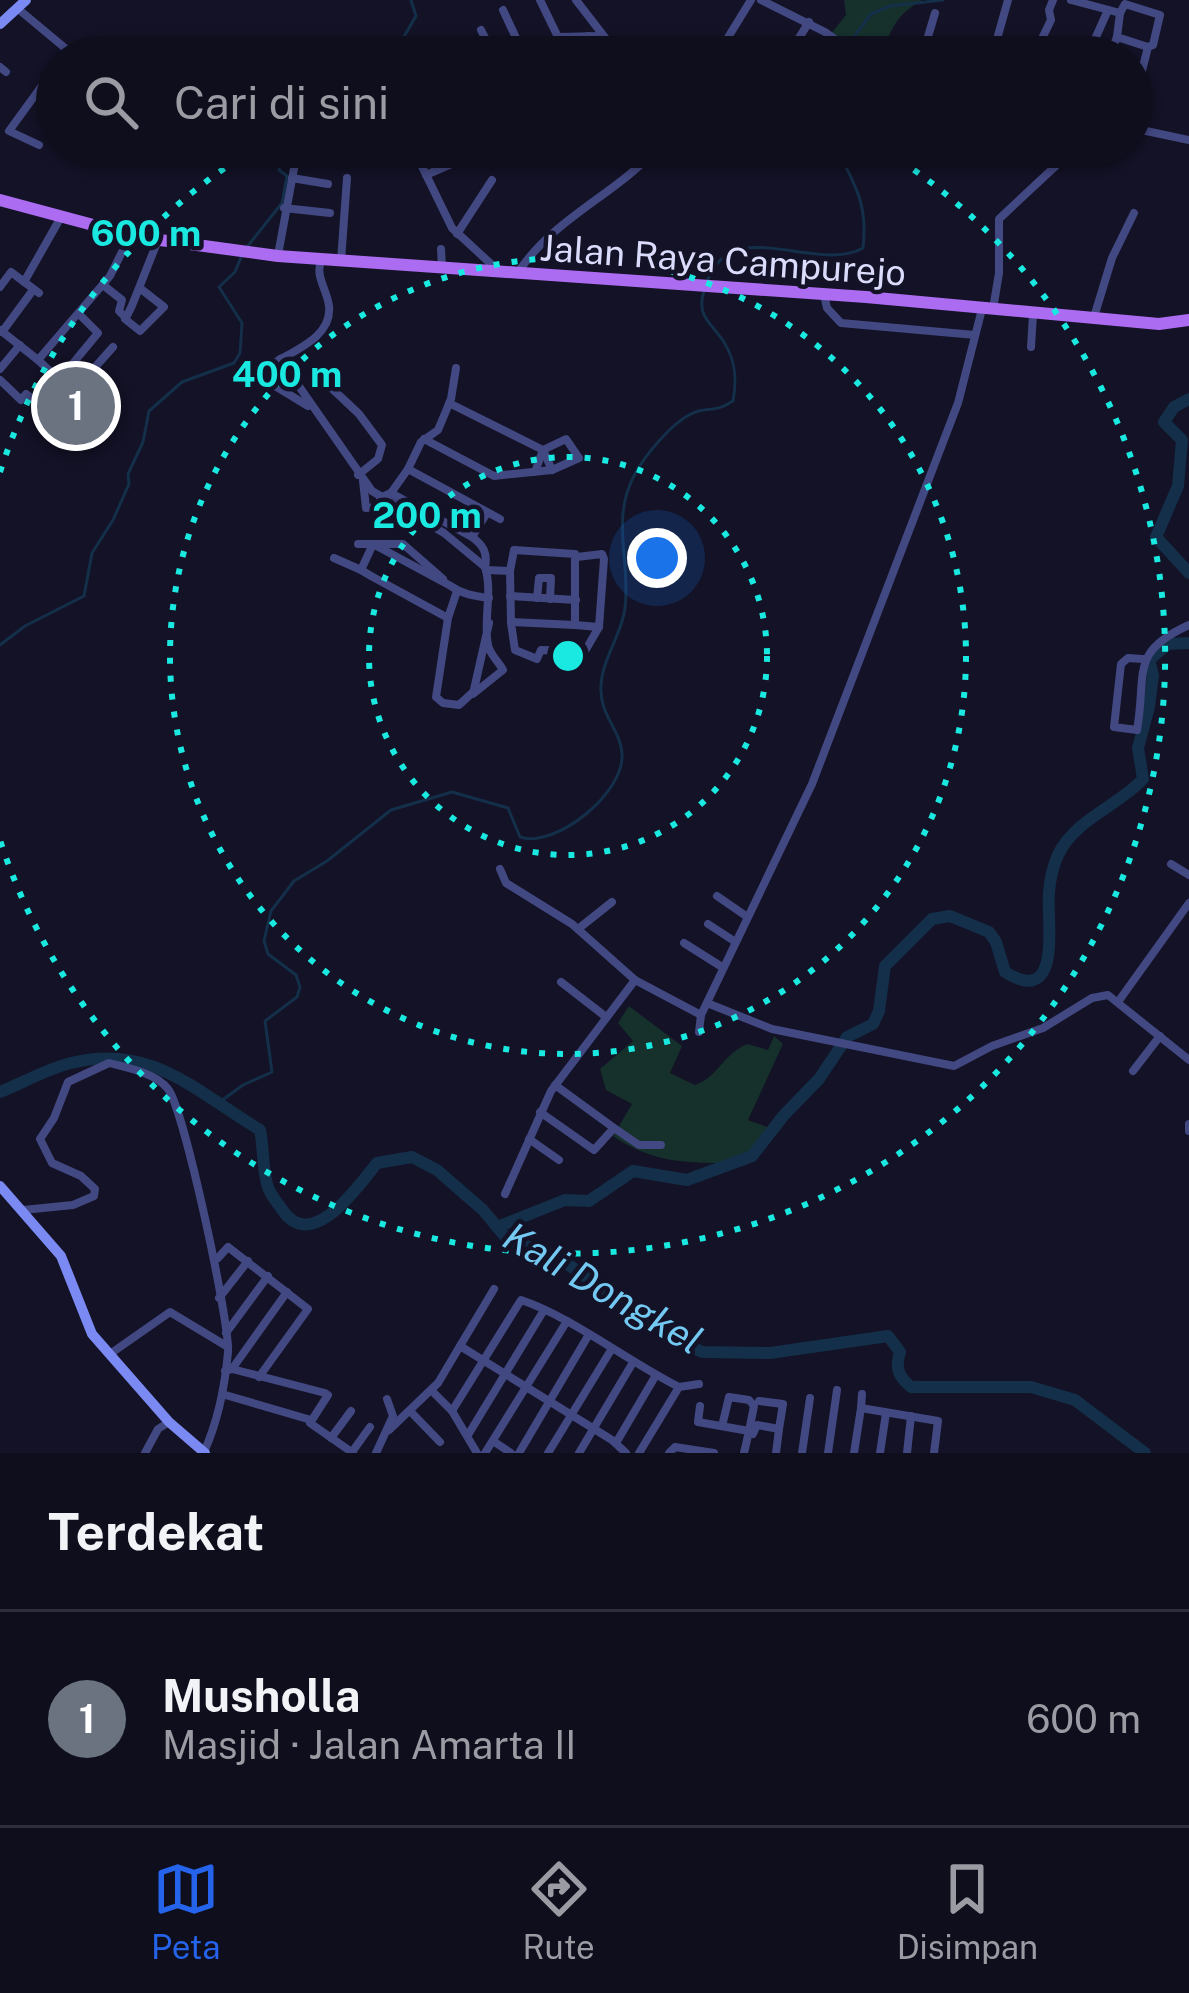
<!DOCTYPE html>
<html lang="id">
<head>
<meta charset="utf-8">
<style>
  body { margin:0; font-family:"Public Sans",sans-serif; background:#171725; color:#f1f3f6 }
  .you { position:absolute; left:657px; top:558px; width:42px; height:42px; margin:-30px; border:9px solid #fff; border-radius:50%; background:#1a73e8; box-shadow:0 0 0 18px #1a73e833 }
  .badge { display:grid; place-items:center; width:78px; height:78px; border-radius:50%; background:#2563eb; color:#fff; font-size:39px; font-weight:700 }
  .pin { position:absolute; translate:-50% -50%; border:6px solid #fff; box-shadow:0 3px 12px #0006 }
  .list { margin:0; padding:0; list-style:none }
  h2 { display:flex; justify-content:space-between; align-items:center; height:156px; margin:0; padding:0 48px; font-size:51px }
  h2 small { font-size:39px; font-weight:400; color:#9b9ca3 }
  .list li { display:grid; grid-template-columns:78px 1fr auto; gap:36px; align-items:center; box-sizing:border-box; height:216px; padding:0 48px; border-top:3px solid #2e2e3b }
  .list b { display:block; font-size:45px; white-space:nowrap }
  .list p { margin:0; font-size:39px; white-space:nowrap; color:#9b9ca3 }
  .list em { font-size:39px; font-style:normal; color:#9b9ca3 }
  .icon { flex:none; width:66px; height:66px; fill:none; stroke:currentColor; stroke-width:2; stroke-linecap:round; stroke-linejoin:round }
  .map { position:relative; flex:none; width:1189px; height:1453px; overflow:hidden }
  .search { position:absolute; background:#0e0e1c; box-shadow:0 3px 9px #0004; left:36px; right:36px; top:36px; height:132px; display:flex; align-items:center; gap:30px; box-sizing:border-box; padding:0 42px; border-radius:66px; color:#9b9ca3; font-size:45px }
  .sheet { height:372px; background:#0e0e1c }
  nav { display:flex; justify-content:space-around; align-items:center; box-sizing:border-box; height:168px; border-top:3px solid #2e2e3b; background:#0e0e1c; font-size:33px; color:#9b9ca3 }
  nav a { display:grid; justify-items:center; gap:6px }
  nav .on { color:#2563eb }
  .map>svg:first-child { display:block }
  .green { fill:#16302b }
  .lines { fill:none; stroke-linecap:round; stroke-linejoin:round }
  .stream { stroke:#142f49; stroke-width:3 }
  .river { stroke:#142f49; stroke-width:12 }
  .street { stroke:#424881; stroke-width:8 }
  .secondary { stroke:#7b89f2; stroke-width:10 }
  .primary { stroke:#ac6cf1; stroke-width:12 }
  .ring { fill:none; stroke:#19e9e0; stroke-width:6; stroke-dasharray:6 12 }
  .labels { text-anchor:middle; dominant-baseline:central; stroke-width:9; stroke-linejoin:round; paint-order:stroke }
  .street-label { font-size:36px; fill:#dbdcfc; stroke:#131226 }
  .water-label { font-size:39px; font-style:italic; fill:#73c9f2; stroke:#131226 }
  .centre { fill:#19e9e0; stroke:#131226; stroke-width:6 }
  .ring-label { font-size:36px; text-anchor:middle; font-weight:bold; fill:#19e9e0; stroke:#131226; stroke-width:9; stroke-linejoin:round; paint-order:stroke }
</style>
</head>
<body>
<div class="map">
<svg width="1189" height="1453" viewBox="0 0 1189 1453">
  <rect width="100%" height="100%" fill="#131226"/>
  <g class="green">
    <path d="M844 0H922C893 18 894 26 881 55L834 57 825 41 846 15Z"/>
    <path d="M629 1006 682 1046 670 1073 695 1085C719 1076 721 1056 747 1044L768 1050 774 1036 783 1044 748 1120 778 1131 747 1163C697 1163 656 1166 613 1136L632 1104 606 1090 600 1069 633 1041 618 1023Z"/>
  </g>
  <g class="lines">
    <g class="stream">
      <polyline points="392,57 416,16 411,0"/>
      <polyline points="839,57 871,14 890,6 943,0"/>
      <polyline points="247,247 282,203 287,176 279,170 285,147"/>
      <path d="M708 279C734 214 817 274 863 248 868 203 855 186 836 147"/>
      <polyline points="0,645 25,626 84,596 92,553 113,520 129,484 128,474 143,442 149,411 182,382 234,363 240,353 242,323 219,287 235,272 242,255"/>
      <path d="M217 1104 243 1085 272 1072 265 1021 297 997 300 987 296 975 268 954 264 941 271 911 294 881 327 861 391 810 452 792 508 808 520 837C556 849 625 792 622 754 621 730 599 715 601 686 602 659 622 634 625 608 631 561 610 519 635 474 645 455 672 423 691 414 707 406 713 414 733 401 737 380 736 361 724 342 710 321 695 316 705 288"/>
    </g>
    <g class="river">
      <polyline points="1189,399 1174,407 1164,422 1182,440 1178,486 1156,537 1189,573"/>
      <path d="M0 1092C23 1083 46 1069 71 1063 151 1043 195 1091 260 1130 264 1148 262 1170 268 1187 270 1195 279 1204 283 1211 313 1253 359 1185 377 1163L412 1157 437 1170 483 1210 507 1239 556 1256 664 1332 702 1352 770 1353 888 1336 900 1352C895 1368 898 1376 911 1387H1031L1075 1400 1145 1453"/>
      <path d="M497 1227 565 1200 589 1201 633 1171 687 1180 752 1156 784 1115 819 1079 847 1037 873 1024 879 1011 885 966 932 919 950 916 989 932 996 942 1005 972C1064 1009 1046 919 1049 892 1050 880 1053 866 1058 855 1074 820 1118 806 1143 779L1138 748 1149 707 1153 675 1149 660 1168 644 1189 643"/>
    </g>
    <g class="street">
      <polyline points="540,0 558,37 560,57"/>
      <polyline points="576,0 620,57"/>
      <polyline points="761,0 825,32 860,57"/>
      <polyline points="1071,0 1120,13 1117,37 1148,47 1132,110"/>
      <polyline points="17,8 65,48 63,57"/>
      <polyline points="503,10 525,57"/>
      <polyline points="1120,13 1125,4 1160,15 1153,45 1148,47"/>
      <polyline points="481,30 495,57"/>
      <polyline points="588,36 591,57"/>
      <polyline points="558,37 602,36"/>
      <polyline points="464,56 465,57"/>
      <polyline points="538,57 559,51"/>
      <polyline points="716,57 751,0"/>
      <polyline points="787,57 809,22"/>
      <polyline points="922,57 935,13"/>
      <polyline points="992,57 1008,0"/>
      <polyline points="1033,57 1051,20 1049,10 1053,0"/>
      <polyline points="1087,57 1108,10"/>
      <polyline points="1109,57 1117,37"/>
      <polyline points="0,67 6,72"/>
      <polyline points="1132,128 1189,140"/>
      <polyline points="39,145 9,131 57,65"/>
      <polyline points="417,147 413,148 452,228 491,264 489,272"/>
      <polyline points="298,153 331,156"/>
      <polyline points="426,175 472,155"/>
      <polyline points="292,178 328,184"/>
      <polyline points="284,208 330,213"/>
      <polyline points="457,234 492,180"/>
      <polyline points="441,249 442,268"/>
      <polyline points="278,255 298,147"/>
      <polyline points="341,261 347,178"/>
      <path d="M517 274C553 218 616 195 658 147"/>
      <polyline points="24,282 61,217"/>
      <polyline points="103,285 122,300 119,311 126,318"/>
      <polyline points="0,287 11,272 39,293"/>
      <path d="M141 289 164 307 140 331 125 319C130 311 132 306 135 298L158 240"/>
      <polyline points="824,295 827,308 841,323 975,335"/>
      <polyline points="993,309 999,273 999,219 1061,161 1007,147"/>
      <polyline points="1094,317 1112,258 1134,213"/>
      <polyline points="0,330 38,360 85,404"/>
      <polyline points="2,332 33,290"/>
      <polyline points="1031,347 1033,314"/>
      <path d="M280 359 372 491 444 533 485 567C493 592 483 620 488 645 490 655 499 662 503 670L473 694 489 623"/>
      <polyline points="38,360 110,276 130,236"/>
      <polyline points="0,369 20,345"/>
      <polyline points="60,379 98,333 80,315"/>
      <polyline points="0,380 21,400 26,394 34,400 55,375"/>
      <polyline points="324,381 359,414 382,445 378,459 358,475"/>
      <polyline points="73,392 113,347"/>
      <polyline points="449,403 543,450 552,470"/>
      <path d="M308 406 257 375C279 354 333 343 329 306 327 290 315 276 321 261"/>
      <polyline points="424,439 494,476 552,470 579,458 566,439 543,450 535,472"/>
      <polyline points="408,469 421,442 438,430 451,399 456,368"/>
      <polyline points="363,481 366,508 394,506"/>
      <polyline points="391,493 408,469 500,519"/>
      <path d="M380 498 391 493 472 537C483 545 488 553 485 567"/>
      <polyline points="472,537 487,513"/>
      <polyline points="358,544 403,544 443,579"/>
      <polyline points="577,557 602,554 604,559 599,627"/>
      <polyline points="334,558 361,570"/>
      <polyline points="486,570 510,571 514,550 575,554 575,625 511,622 510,571"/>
      <path d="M457 591 448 618 371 576 361 570 373 544 449 585C462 594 473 596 489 598"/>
      <polyline points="510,596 576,600"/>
      <polyline points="537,598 539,578 551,578 550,599"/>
      <polyline points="448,618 436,697 443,703 459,705 472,693"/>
      <polyline points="511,623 515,650 537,659 541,650 585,651 599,627 575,625"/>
      <path d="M1143 659 1128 658 1121 664 1114 727 1137 730C1147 673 1129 652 1189 625"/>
      <polyline points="1171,864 1189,875"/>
      <polyline points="500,869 506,883 572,924 635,980"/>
      <polyline points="717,896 746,916"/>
      <polyline points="708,924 734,941"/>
      <polyline points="578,929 612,902"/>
      <polyline points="684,943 722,967"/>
      <polyline points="561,982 606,1017"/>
      <polyline points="1118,1002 1189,903"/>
      <polyline points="707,1003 772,1029 954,1066 992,1046 1043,1028 1092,998 1108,995 1189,1060"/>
      <polyline points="699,1032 701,1015"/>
      <polyline points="1133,1071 1160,1036"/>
      <polyline points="555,1085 614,1128"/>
      <polyline points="540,1112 594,1150 614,1128 639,1145 661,1145"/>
      <polyline points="1189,1124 1189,1131"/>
      <polyline points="529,1139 559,1160"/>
      <polyline points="505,1194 551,1091 635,980 701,1015 812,784 958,403 982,309"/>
      <path d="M23 1210 73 1205 94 1196 95 1189 81 1176 52 1163 40 1139 54 1118 68 1082 109 1063C128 1068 156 1073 168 1089 184 1109 230 1323 228 1352 225 1386 218 1421 204 1452"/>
      <polyline points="218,1258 228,1247 308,1309 259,1377"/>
      <polyline points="219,1298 248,1261"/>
      <polyline points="226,1333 268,1276"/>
      <polyline points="460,1346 494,1289"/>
      <polyline points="110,1354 170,1312 228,1347"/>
      <polyline points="232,1369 287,1292"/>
      <polyline points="225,1371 232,1369 325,1393 328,1395 310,1423 353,1453"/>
      <polyline points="431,1390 452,1411 477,1453"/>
      <polyline points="222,1394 311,1420"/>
      <polyline points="862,1394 861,1408 938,1421 934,1453"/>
      <polyline points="759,1401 783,1404 779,1429"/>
      <polyline points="700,1406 698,1422 749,1431 744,1453"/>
      <polyline points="410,1411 440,1442"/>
      <path d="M452 1411 521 1300C570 1316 629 1362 679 1387"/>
      <polyline points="722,1426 729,1397 749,1400 754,1406 749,1431"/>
      <polyline points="389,1430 438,1383 460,1346 612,1440 626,1453"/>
      <polyline points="753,1434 757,1425 779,1429 776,1453"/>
      <polyline points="468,1435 544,1310"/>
      <polyline points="331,1438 351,1411"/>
      <polyline points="493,1441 511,1453"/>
      <polyline points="616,1443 656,1375"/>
      <polyline points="352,1452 370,1427"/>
      <polyline points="145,1453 158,1429 169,1422"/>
      <polyline points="376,1453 393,1416 387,1399"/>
      <polyline points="485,1453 567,1321"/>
      <polyline points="519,1453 588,1336"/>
      <polyline points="548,1453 611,1350"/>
      <polyline points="579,1453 632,1364"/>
      <polyline points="639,1453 679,1387 699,1384"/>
      <polyline points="669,1453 675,1447 714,1453"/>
      <polyline points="802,1453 810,1398"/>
      <polyline points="828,1453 837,1390"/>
      <polyline points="854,1453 861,1408"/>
      <polyline points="880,1453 886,1413"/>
      <polyline points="907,1453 911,1416"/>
    </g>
    <g class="secondary">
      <polyline points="0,24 26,0"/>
      <polyline points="0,1186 61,1256 92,1334 169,1422 205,1453"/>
    </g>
    <polyline class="primary" points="0,200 138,237 278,256 866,297 1159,324 1189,320"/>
  </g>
  <g class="ring">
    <circle cx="568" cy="656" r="199"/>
    <circle cx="568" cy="656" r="398"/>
    <path d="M0 472A597 597 0 0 1 252 150M884 150A597 597 0 1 1 0 840"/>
  </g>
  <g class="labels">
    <g class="street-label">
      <text transform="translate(723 260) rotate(4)">Jalan Raya Campurejo</text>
    </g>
    <g class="water-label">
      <text transform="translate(603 1288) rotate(30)">Kali Dongkel</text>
    </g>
  </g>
  <circle cx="568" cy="656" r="18" class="centre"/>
  <g class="ring-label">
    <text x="146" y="246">600 m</text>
    <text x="287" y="387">400 m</text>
    <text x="427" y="528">200 m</text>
  </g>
</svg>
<div class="you"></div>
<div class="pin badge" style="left:76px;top:406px;background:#6b7280">1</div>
<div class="search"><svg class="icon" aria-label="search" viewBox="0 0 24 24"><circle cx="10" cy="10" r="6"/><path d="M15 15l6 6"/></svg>Cari di sini</div>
</div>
<section class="sheet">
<h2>Terdekat<small></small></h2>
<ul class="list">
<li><span class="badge" style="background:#6b7280">1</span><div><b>Musholla</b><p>Masjid · Jalan Amarta II</p></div><em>600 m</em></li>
</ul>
</section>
<nav>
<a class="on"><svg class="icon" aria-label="map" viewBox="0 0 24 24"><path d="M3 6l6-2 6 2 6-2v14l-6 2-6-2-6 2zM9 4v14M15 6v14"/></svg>Peta</a>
<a><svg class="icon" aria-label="directions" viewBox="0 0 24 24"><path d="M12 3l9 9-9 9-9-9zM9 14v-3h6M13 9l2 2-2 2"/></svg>Rute</a>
<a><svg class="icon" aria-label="saved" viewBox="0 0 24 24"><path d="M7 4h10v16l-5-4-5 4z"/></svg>Disimpan</a>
</nav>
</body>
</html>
